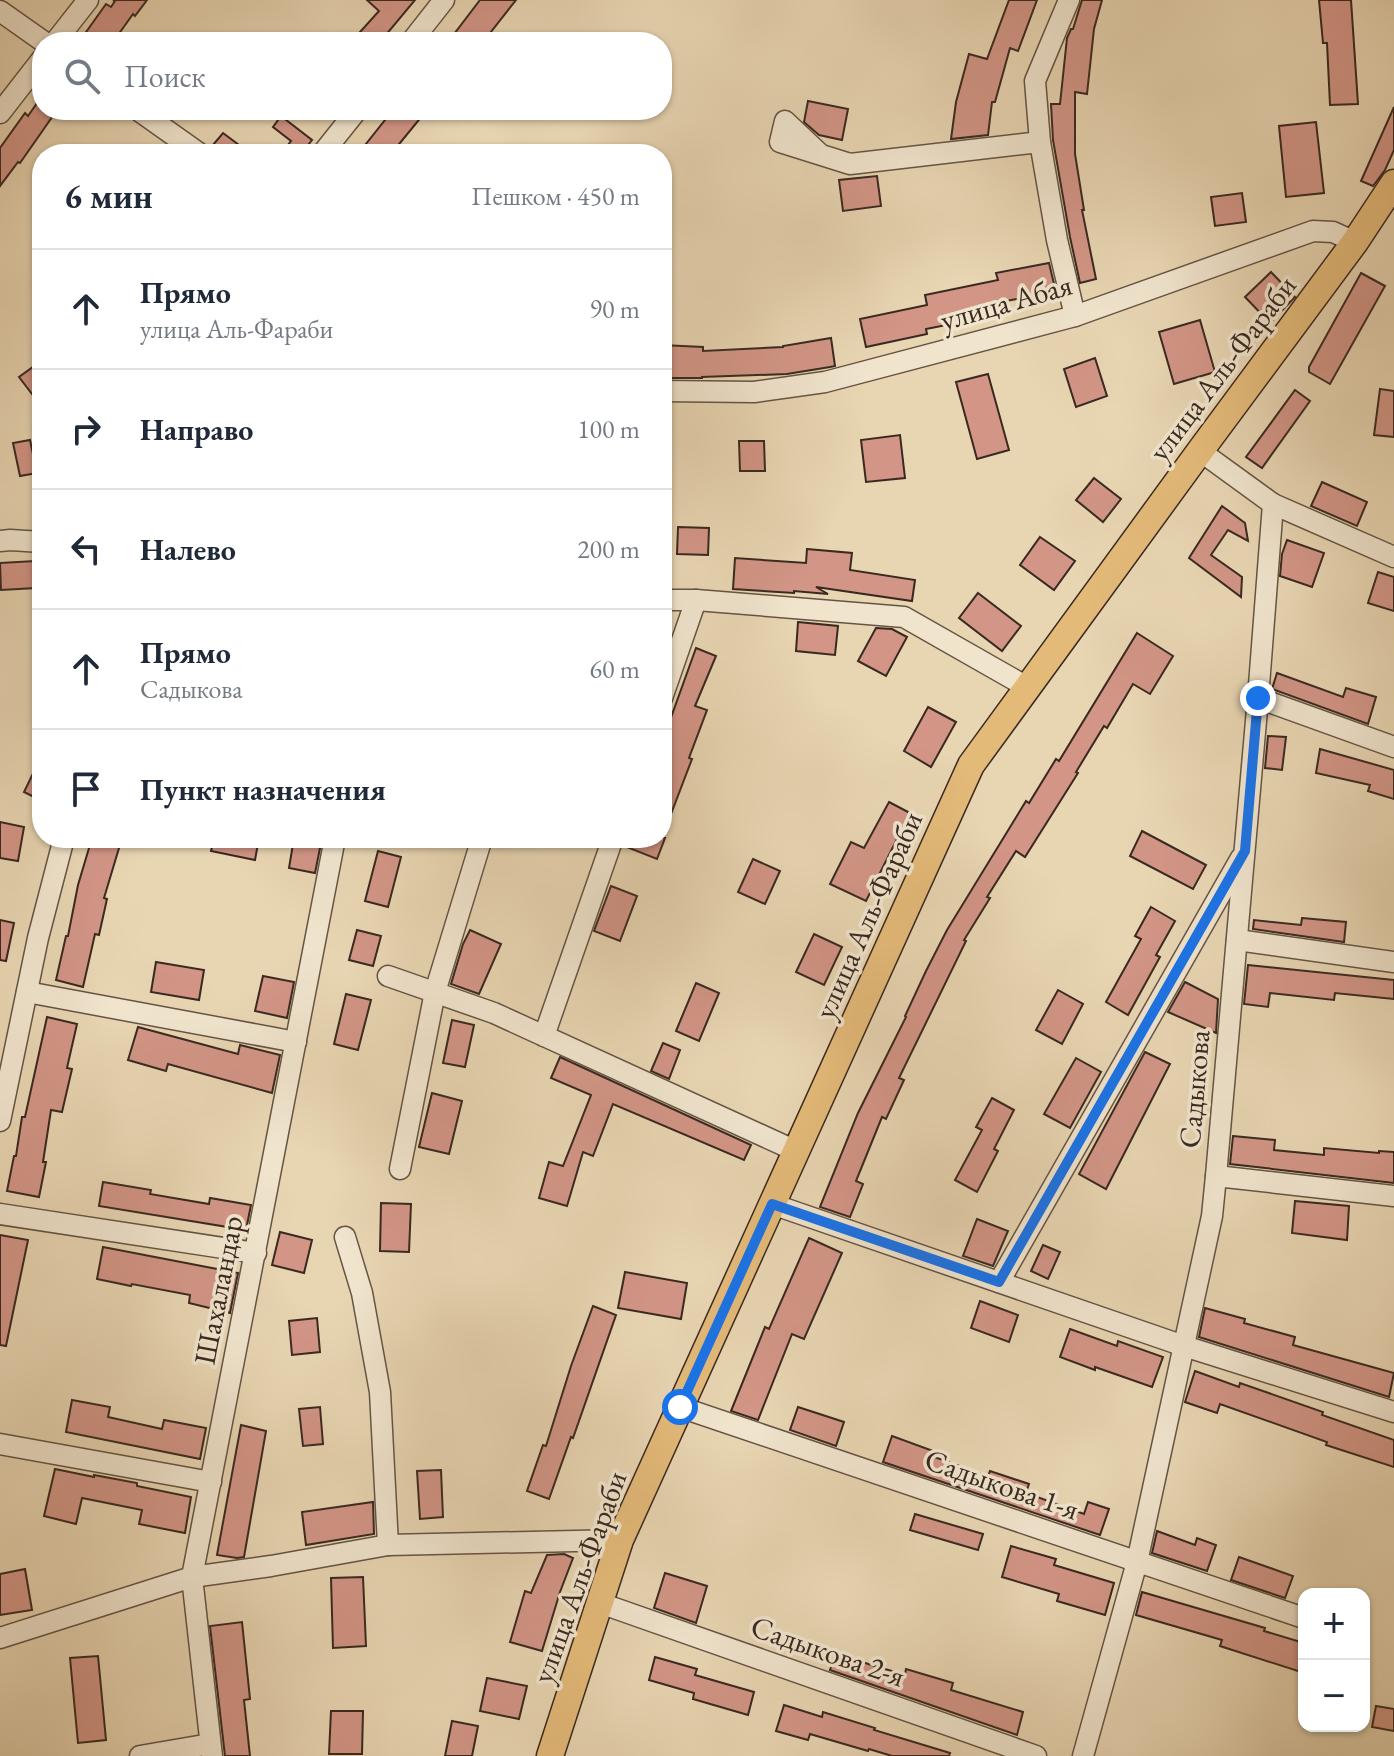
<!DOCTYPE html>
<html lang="ru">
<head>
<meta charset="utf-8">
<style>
  body { margin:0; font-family:"EB Garamond",serif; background:#f6f6f7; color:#1f2937 }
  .controls { position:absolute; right:24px; bottom:24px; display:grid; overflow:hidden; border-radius:16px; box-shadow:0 2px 6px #0004 }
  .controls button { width:72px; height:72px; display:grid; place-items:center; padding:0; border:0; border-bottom:2px solid #e0e1e3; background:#fff; color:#1f2937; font:40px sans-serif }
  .stop { position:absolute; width:24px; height:24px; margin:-18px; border:6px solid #1a73e8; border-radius:50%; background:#fff }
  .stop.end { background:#1a73e8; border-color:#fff; box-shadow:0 2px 8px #0008 }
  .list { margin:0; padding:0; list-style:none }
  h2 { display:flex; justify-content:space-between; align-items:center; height:104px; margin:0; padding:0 32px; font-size:34px }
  h2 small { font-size:26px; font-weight:400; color:#747a83 }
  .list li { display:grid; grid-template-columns:52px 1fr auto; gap:24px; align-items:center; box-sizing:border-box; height:120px; padding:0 32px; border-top:2px solid #e0e1e3 }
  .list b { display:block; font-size:30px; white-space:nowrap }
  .list p { margin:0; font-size:26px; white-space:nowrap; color:#747a83 }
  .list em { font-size:26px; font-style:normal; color:#747a83 }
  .icon { flex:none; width:44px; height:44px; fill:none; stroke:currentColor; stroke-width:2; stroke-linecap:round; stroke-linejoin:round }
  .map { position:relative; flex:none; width:1394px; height:1756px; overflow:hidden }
  .search { position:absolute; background:#fff; box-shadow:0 2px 6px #0004; left:32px; top:32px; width:640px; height:88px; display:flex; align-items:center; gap:20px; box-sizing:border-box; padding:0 28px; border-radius:32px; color:#747a83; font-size:30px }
  .panel { position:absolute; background:#fff; box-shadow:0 2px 6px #0004; left:32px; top:144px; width:640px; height:704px; border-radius:32px }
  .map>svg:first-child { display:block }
  .building { fill:#d29586; stroke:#392920; stroke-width:2 }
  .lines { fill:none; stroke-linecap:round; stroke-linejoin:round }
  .minor-casing { stroke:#655444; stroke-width:23 }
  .major-casing { stroke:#392920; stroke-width:29 }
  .minor { stroke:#f0e4cd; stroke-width:20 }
  .major { stroke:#e4ba79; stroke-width:26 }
  .route { stroke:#1a73e8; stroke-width:10 }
  .labels { text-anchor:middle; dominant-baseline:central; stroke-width:7; stroke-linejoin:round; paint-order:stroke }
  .street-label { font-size:30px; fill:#392920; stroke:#f0e4cd }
</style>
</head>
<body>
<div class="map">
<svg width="1394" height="1756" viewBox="0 0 1394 1756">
  <rect width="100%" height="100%" fill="#e8d5b2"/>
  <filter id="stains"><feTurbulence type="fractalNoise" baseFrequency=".0025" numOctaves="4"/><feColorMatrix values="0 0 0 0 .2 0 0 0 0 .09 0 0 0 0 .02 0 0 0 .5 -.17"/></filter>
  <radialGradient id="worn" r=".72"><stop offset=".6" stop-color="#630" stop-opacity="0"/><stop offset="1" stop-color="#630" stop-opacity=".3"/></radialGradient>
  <g class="building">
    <polygon points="113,0 147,0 135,16 133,14 113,42 79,42 106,4 111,7 115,1"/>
    <polygon points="367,0 415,0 380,42 351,42 379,11"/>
    <polygon points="480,0 516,0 483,42 448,42"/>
    <polygon points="1009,0 1037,0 1018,51 1010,48 995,102 992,102 988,135 951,139 956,102 969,54 987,59"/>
    <polygon points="1082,0 1102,0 1094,29 1087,94 1075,92 1075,154 1084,210 1082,210 1096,279 1080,283 1070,237 1053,140 1051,104 1060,104 1067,38 1071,29 1073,29"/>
    <polygon points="1319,0 1351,0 1358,104 1330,105 1327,43 1323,43"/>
    <polygon points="42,96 42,110 57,110 20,163 18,162 0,186 0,148 25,113 28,116"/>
    <polygon points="808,101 848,109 842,140 819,135 804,122"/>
    <polygon points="1394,107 1394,150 1385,170 1373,186 1361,181"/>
    <polygon points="393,110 427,110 391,154 358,154"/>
    <polygon points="281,116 312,140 301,154 281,154 291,141 273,127"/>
    <polygon points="1316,122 1324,193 1286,197 1279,126"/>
    <polygon points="223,133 251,154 223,154 212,146"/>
    <polygon points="877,176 881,206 843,211 839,180"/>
    <polygon points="1242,193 1246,222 1215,226 1211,197"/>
    <polygon points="1049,263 1055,288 1052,289 1053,292 985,305 987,317 926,329 927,334 866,347 860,319 927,305 925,295 998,280 996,273"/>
    <polygon points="1271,272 1295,297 1270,323 1245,297"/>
    <polygon points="1361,273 1385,286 1330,384 1309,372 1309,367"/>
    <polygon points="1200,320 1215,372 1174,384 1159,332"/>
    <polygon points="831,338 835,366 830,367 787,374 702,377 702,378 662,378 662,345 703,347 703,351 783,347 783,346"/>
    <polygon points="1095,358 1107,396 1076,407 1064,369"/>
    <polygon points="33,367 42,379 42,407 19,377"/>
    <polygon points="988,374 1009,450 977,459 956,382"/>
    <polygon points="1380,389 1394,391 1394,437 1374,435"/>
    <polygon points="1295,390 1310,401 1262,468 1246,457"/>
    <polygon points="900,435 905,478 866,482 861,440"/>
    <polygon points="30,440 37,473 20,476 13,443"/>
    <polygon points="739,441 764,441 765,471 740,471"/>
    <polygon points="1094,478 1121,499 1103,522 1076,500"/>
    <polygon points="1322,482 1367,502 1357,526 1311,506"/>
    <polygon points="1222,506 1245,523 1248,541 1228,530 1211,555 1242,577 1241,597 1189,558"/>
    <polygon points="678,527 709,528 708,555 677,554"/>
    <polygon points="1040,537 1075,561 1054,590 1020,565"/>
    <polygon points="1287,540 1324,553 1312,587 1280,576 1282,554"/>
    <polygon points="807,549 852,553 850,570 915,580 912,601 816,587 828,594 794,591 794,593 733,589 735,558 806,563"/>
    <polygon points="35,561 36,588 1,590 0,563"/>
    <polygon points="1378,572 1394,577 1394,611 1368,603"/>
    <polygon points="978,593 1021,626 1002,651 959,618"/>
    <polygon points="798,622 838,626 835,655 796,651"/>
    <polygon points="876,628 892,629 907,637 886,676 858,661"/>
    <polygon points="1137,633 1173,656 1150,694 1133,684 1107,728 1104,726 1076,772 1078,773 1025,857 1016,851 987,897 990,898 964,940 966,941 899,1078 904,1080 886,1119 882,1117 856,1181 863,1184 850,1217 820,1207 858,1113 906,1017 905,1016 926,971 947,930 1026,801 1029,803 1056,759 1059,761"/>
    <polygon points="696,648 716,656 695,706 707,710 689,758 692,759 663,835 662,759 670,739 664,737"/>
    <polygon points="1277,673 1343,697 1346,688 1376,697 1368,724 1272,689"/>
    <polygon points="928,707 956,722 931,767 904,751"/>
    <polygon points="1268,736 1286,737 1282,770 1265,768"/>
    <polygon points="1320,749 1394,770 1394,799 1368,791 1370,785 1316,773"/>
    <polygon points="42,755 42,801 24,792"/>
    <polygon points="889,802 910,813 866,901 830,884 851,842 864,848"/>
    <polygon points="0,822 24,827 18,861 0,858"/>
    <polygon points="1142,831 1206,865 1193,889 1130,856"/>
    <polygon points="92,838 122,838 104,898 107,899 99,935 95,934 83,987 56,980 66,936 68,936 78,885"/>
    <polygon points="214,838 259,838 255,860 211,851"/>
    <polygon points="294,838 322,838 315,873 289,868"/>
    <polygon points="626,838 665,838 657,859 624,846"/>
    <polygon points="378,851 401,857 388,907 365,901"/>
    <polygon points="753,859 780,871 765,904 738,892"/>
    <polygon points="611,886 637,896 620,941 594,931"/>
    <polygon points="1151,907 1175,921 1156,955 1160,957 1128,1015 1106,1002 1141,939 1135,936"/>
    <polygon points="1302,918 1346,922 1344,942 1253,929 1254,920 1301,925"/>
    <polygon points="0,920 14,923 6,961 0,960"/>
    <polygon points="357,930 381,936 373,966 349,960"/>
    <polygon points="470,930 501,944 479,994 451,984 463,944"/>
    <polygon points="814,934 842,947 824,985 796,972"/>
    <polygon points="156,962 204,970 199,1000 151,992"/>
    <polygon points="1248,965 1394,980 1394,999 1335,993 1334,1000 1270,993 1268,1007 1244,1004"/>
    <polygon points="263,976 294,982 287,1018 255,1011"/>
    <polygon points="1185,982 1218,999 1216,1033 1168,1012"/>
    <polygon points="696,983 719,993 699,1041 676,1031"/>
    <polygon points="1058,990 1083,1004 1062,1044 1036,1030"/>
    <polygon points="346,994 371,1000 358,1050 334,1044"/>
    <polygon points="47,1017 77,1024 67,1068 72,1069 62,1112 51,1110 43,1162 46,1162 39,1197 7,1191 14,1156 16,1156 22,1117 25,1117"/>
    <polygon points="452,1020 474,1025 465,1067 443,1063"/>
    <polygon points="138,1027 238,1054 240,1045 280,1055 272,1093 168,1064 166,1071 128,1060"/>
    <polygon points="663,1043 680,1050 669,1079 651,1071"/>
    <polygon points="1145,1052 1170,1064 1106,1189 1079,1174"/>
    <polygon points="560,1057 751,1145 744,1160 613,1104 593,1156 583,1152 567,1206 539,1198 549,1162 563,1166 591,1095 551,1078"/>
    <polygon points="1076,1058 1101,1072 1070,1128 1044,1114"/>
    <polygon points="432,1093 462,1101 449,1154 419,1147"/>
    <polygon points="992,1098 1014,1110 994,1149 998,1151 977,1192 955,1180 982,1130 976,1127"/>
    <polygon points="1233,1136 1275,1140 1274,1150 1324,1155 1324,1148 1379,1153 1379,1151 1394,1152 1394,1183 1230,1164"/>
    <polygon points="103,1182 151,1190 150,1194 209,1204 210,1198 251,1205 246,1230 99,1206"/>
    <polygon points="1295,1201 1349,1206 1347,1240 1292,1233"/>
    <polygon points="381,1203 411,1204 409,1252 380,1251"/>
    <polygon points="977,1219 1008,1231 993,1266 963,1256"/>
    <polygon points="280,1232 312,1240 304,1273 272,1265"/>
    <polygon points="0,1235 28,1240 6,1346 0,1345"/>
    <polygon points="809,1238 842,1253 804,1339 792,1334 758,1420 731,1411 765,1327 769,1329"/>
    <polygon points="1043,1245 1060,1252 1048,1279 1031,1271"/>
    <polygon points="103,1247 238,1273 230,1313 189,1303 190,1295 132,1284 131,1286 97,1279"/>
    <polygon points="625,1272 687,1283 681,1319 618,1308"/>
    <polygon points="980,1301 1018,1315 1009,1342 971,1328"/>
    <polygon points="593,1306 616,1315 573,1438 571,1437 549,1499 527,1491 543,1445 546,1446 571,1366"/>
    <polygon points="1205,1308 1245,1319 1244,1323 1295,1337 1293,1345 1394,1373 1389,1397 1199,1337"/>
    <polygon points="317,1318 320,1352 292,1355 289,1321"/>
    <polygon points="1070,1329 1117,1346 1118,1341 1163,1357 1152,1387 1095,1367 1095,1370 1060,1357"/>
    <polygon points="1195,1371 1239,1387 1240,1383 1323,1412 1322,1415 1394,1440 1394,1467 1326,1445 1327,1442 1220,1404 1217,1413 1185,1402"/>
    <polygon points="72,1400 110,1407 108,1417 162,1429 164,1420 206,1428 200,1459 66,1432"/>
    <polygon points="320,1407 323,1444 303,1446 299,1409"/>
    <polygon points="798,1407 844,1422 836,1446 790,1430"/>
    <polygon points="241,1425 266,1431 244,1557 237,1558 217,1555"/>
    <polygon points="892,1436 936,1452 934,1457 988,1476 990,1471 1029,1484 1026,1493 1084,1514 1088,1502 1109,1509 1100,1535 883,1462"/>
    <polygon points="55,1469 94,1477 94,1475 137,1483 137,1486 191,1497 185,1533 139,1524 142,1510 82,1498 76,1524 44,1516"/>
    <polygon points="441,1470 443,1517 420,1519 417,1471"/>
    <polygon points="373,1502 374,1534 306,1545 302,1512"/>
    <polygon points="915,1514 983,1534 978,1550 910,1530"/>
    <polygon points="1157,1531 1195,1545 1197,1538 1216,1545 1207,1571 1152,1553"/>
    <polygon points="1011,1546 1056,1559 1054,1565 1114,1583 1105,1615 1057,1601 1059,1594 1002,1577"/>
    <polygon points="564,1554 573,1558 560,1592 542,1651 510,1642 525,1591 531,1593 547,1555"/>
    <polygon points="1239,1557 1293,1576 1285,1598 1231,1580"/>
    <polygon points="25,1569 32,1610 0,1615 0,1574"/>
    <polygon points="665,1573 707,1586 696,1623 654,1608"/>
    <polygon points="363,1577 366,1646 333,1648 331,1578"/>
    <polygon points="1142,1592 1265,1628 1264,1631 1304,1643 1304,1673 1220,1646 1222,1640 1136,1615"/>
    <polygon points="242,1622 250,1699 244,1700 250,1756 225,1756 210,1626"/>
    <polygon points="835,1654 905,1675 906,1669 953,1683 951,1690 1023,1712 1017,1735 830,1670"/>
    <polygon points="98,1656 106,1740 78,1743 70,1658"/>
    <polygon points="655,1657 697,1669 695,1675 754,1692 748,1715 693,1699 694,1693 649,1680"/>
    <polygon points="487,1678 527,1686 519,1719 480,1711"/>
    <polygon points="784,1705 822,1717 823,1712 875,1728 874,1730 950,1753 949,1756 892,1756 869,1749 868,1751 810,1734 808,1740 776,1731"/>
    <polygon points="1376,1706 1394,1709 1394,1731 1372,1727"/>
    <polygon points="331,1711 363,1711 362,1754 329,1754"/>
    <polygon points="452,1721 478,1726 472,1756 445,1756"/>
  </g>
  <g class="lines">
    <defs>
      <g id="minor">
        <polyline points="1069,0 1035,81 1040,142 1057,240 1075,316"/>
        <polyline points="0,11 44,42"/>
        <polyline points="55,42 88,0"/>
        <polyline points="411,42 444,0"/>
        <polyline points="138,110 200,154"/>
        <polyline points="0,113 42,59"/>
        <polyline points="322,154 357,110"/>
        <polyline points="821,155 785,121 780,142 850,164 1040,142"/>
        <polyline points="662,391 754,392 825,382 1075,316 1313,231 1333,232 1355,242"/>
        <polyline points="1273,504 1394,557"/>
        <polyline points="0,541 10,540 42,542"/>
        <polyline points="662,600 696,600 904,617 1027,687"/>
        <polyline points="662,698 696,600"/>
        <polyline points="1258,698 1394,747"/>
        <polyline points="1237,940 1394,962"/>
        <polyline points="388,976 494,1013 796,1151"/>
        <polyline points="27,992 296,1042"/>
        <polyline points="544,1036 613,838"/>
        <polyline points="0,1121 38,938 64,838"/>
        <polyline points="400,1169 435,992 482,838"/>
        <polyline points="1216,1176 1394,1196"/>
        <polyline points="772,1204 1184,1346 1394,1412"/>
        <polyline points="0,1214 256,1253"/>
        <polyline points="345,1237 362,1293 380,1392 388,1545"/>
        <polyline points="999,1282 1241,858"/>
        <polyline points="680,1407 1304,1618"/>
        <polyline points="0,1444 211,1482"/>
        <polyline points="600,1603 1036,1756"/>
        <polyline points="0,1638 192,1577 271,1566 388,1545 620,1540"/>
        <polyline points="140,1756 210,1744"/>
        <polyline points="212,1756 192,1577 335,838"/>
        <polyline points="1083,1756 1137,1562 1212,1216 1216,1176 1258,698 1273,504 1200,451"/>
      </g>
      <polyline id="major" points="550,1756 620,1540 971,765 1200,451 1355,242 1394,183"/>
    </defs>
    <use href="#minor" class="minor-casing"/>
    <use href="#major" class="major-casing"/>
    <use href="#minor" class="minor"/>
    <use href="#major" class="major"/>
  </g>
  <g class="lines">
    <polyline class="route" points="680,1407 772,1204 999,1282 1245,851 1258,698"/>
  </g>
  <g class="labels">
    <g class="street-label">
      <text transform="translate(1006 302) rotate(-16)">улица Абая</text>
      <text transform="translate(1222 368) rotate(-53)">улица Аль-Фараби</text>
      <text transform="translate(868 915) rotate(-66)">улица Аль-Фараби</text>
      <text transform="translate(1194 1089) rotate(-85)">Садыкова</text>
      <text transform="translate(218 1290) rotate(-79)">Шахаландар</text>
      <text transform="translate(1002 1484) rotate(19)">Садыкова 1-я</text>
      <text transform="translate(579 1577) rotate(-70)">улица Аль-Фараби</text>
      <text transform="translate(828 1651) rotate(19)">Садыкова 2-я</text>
    </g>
  </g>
  <rect width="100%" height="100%" filter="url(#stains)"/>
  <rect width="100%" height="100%" fill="url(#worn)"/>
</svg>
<div class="controls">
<button>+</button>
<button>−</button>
</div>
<div class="stop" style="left:680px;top:1407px"></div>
<div class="stop end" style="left:1258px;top:698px"></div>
<div class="search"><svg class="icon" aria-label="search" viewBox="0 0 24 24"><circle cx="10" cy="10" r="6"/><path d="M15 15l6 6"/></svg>Поиск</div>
<section class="panel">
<h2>6 мин<small>Пешком · 450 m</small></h2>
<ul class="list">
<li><svg class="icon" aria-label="ahead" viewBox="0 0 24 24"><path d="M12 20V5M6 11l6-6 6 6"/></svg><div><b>Прямо</b><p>улица Аль-Фараби</p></div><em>90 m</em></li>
<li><svg class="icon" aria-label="right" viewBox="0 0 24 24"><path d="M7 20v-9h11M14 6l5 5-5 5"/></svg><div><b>Направо</b></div><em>100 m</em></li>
<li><svg class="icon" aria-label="left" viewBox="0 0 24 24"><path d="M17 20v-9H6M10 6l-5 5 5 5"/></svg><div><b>Налево</b></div><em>200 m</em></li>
<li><svg class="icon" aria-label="ahead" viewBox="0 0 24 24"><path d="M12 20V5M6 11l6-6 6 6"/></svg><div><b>Прямо</b><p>Садыкова</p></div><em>60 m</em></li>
<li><svg class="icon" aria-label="arrive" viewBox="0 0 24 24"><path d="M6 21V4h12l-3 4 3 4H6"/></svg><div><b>Пункт назначения</b></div></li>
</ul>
</section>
</div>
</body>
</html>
